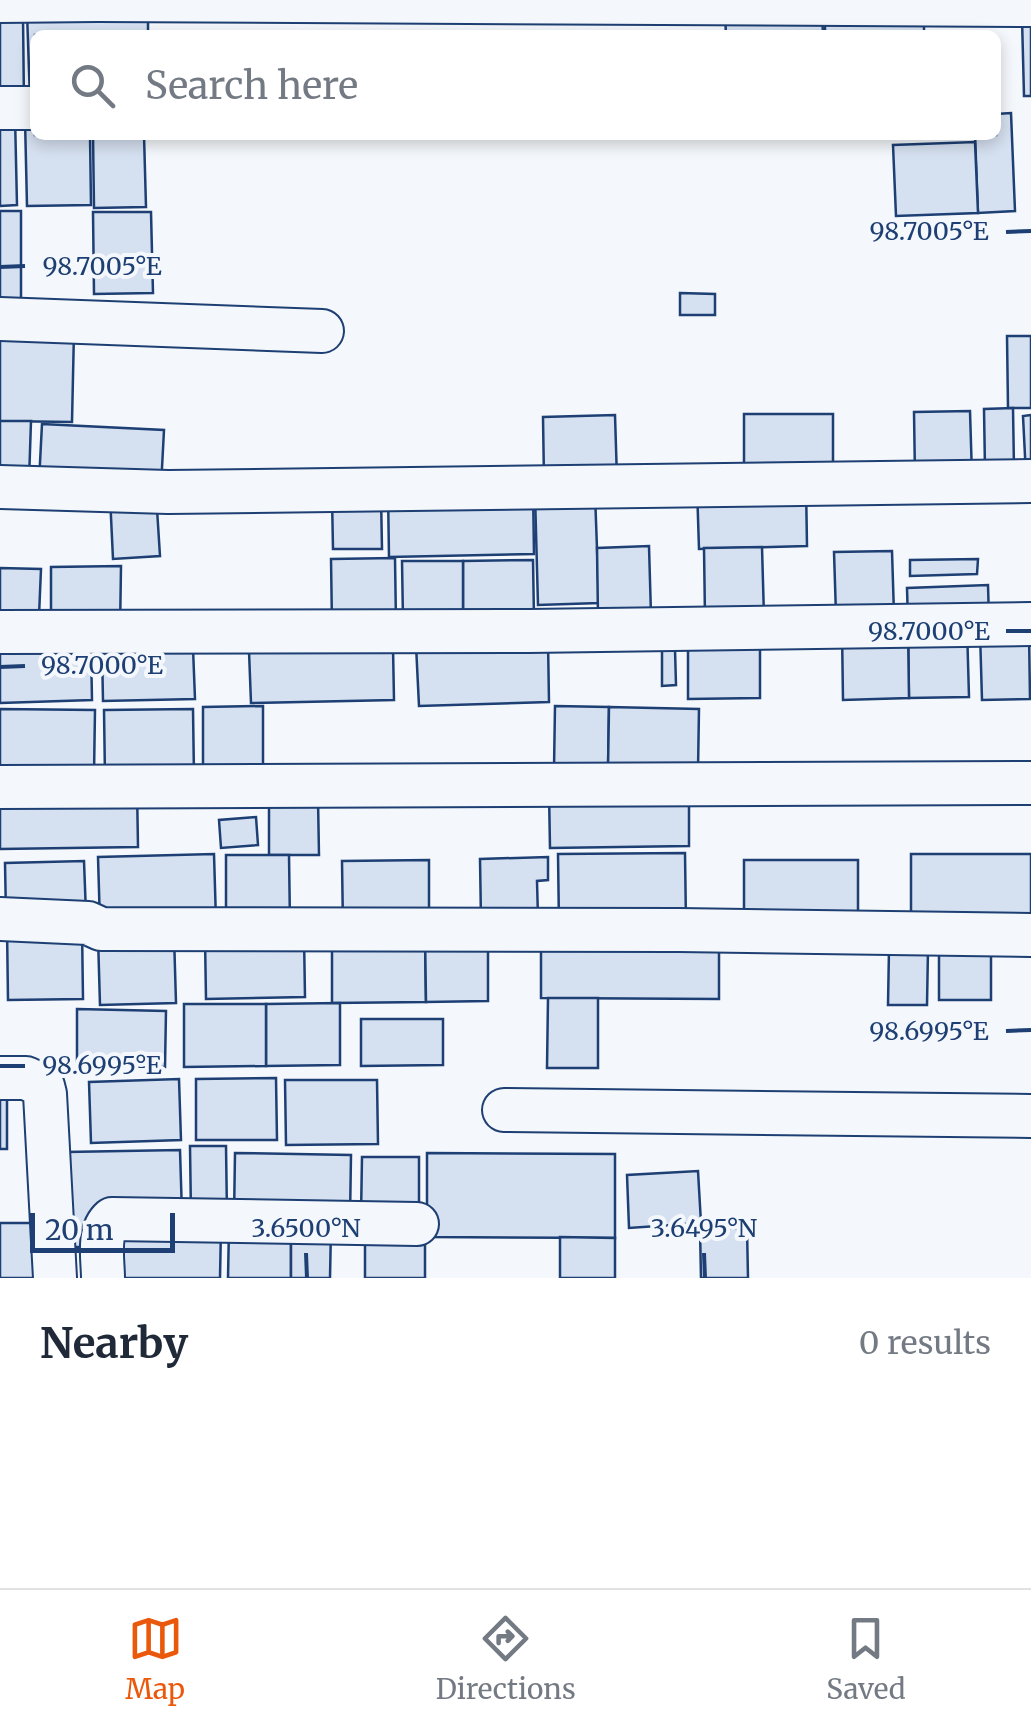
<!DOCTYPE html>
<html lang="en">
<head>
<meta charset="utf-8">
<style>
  body { margin:0; font-family:Merriweather,serif; background:#f2f2f3; color:#1f2937 }
  .scale { position:absolute; left:30px; bottom:25px; width:145px; box-sizing:border-box; padding-left:10px; border:5px solid #1d3f73; border-top:0; font-size:28px; line-height:35px; white-space:nowrap; color:#1d3f73; -webkit-text-stroke:8px #f4f7fb; paint-order:stroke }
  .list { margin:0; padding:0; list-style:none }
  h2 { display:flex; justify-content:space-between; align-items:center; height:130px; margin:0; padding:0 40px; font-size:42px }
  h2 small { font-size:32px; font-weight:400; color:#747a83 }
  .icon { flex:none; width:55px; height:55px; fill:none; stroke:currentColor; stroke-width:2; stroke-linecap:round; stroke-linejoin:round }
  .map { position:relative; flex:none; width:1031px; height:1278px; overflow:hidden }
  .search { position:absolute; background:#fff; box-shadow:0 5px 15px #0003; left:30px; right:30px; top:30px; height:110px; display:flex; align-items:center; gap:25px; box-sizing:border-box; padding:0 35px; border-radius:15px; color:#747a83; font-size:38px }
  .sheet { height:310px; background:#fff }
  nav { display:flex; justify-content:space-around; align-items:center; box-sizing:border-box; height:140px; border-top:2px solid #e0e1e3; background:#fff; font-size:28px; color:#747a83 }
  nav a { display:grid; justify-items:center; gap:5px }
  nav .on { color:#ea580c }
  .map>svg:first-child { display:block }
  .building { fill:#d5e0f0; stroke:#1d3f73; stroke-width:2.5 }
  .lines { fill:none; stroke-linecap:round; stroke-linejoin:round }
  .minor-casing { stroke:#1d3f73; stroke-width:46 }
  .minor { stroke:#f4f7fb; stroke-width:42 }
  .ticks { fill:none; stroke:#1d3f73; stroke-width:4 }
  .ticks-label { font-size:25px; text-anchor:middle; fill:#1d3f73; stroke:#f4f7fb; stroke-width:8; stroke-linejoin:round; paint-order:stroke }
</style>
</head>
<body>
<div class="map">
<svg width="1031" height="1278" viewBox="0 0 1031 1278">
  <rect width="100%" height="100%" fill="#f4f7fb"/>
  <g class="building">
    <polygon points="825,6 924,7 924,35 825,35"/>
    <polygon points="148,9 148,35 35,35 35,99 30,99 27,13"/>
    <polygon points="822,12 823,35 726,35 725,14"/>
    <polygon points="0,16 23,16 24,104 0,105"/>
    <polygon points="1022,18 1031,18 1031,96 1024,96"/>
    <polygon points="1011,113 1015,211 978,213 975,135 996,135 996,114"/>
    <polygon points="0,116 15,116 17,205 0,206"/>
    <polygon points="25,119 35,119 35,135 90,135 91,205 27,206"/>
    <polygon points="93,135 144,135 146,207 94,208"/>
    <polygon points="975,142 978,213 896,216 893,145"/>
    <rect x="0" y="211" width="21" height="98"/>
    <polygon points="93,212 151,212 153,293 94,294"/>
    <polygon points="680,293 715,294 715,315 680,315"/>
    <polygon points="0,329 74,331 72,422 0,421"/>
    <polygon points="1007,336 1031,336 1031,408 1008,408"/>
    <polygon points="1013,408 1014,469 985,469 984,409"/>
    <polygon points="970,411 972,476 915,477 914,412"/>
    <rect x="744" y="414" width="89" height="65"/>
    <polygon points="615,415 617,479 544,481 543,417"/>
    <polygon points="1031,415 1031,475 1026,476 1023,416"/>
    <polygon points="0,421 31,421 29,481 0,480"/>
    <polygon points="42,424 164,430 161,487 39,482"/>
    <polygon points="806,485 807,546 699,549 697,487"/>
    <polygon points="533,488 534,554 389,557 388,492"/>
    <polygon points="156,493 160,556 113,559 110,496"/>
    <polygon points="595,494 599,603 538,605 535,495"/>
    <polygon points="381,496 382,549 333,549 332,497"/>
    <polygon points="649,546 651,615 598,617 597,548"/>
    <polygon points="762,547 764,617 705,618 704,548"/>
    <polygon points="892,551 894,614 836,615 834,552"/>
    <polygon points="395,558 396,624 332,625 331,559"/>
    <polygon points="978,559 977,574 910,576 910,560"/>
    <polygon points="533,560 534,618 463,618 463,561"/>
    <polygon points="402,561 463,561 463,618 403,620"/>
    <polygon points="121,566 120,631 51,630 51,567"/>
    <polygon points="0,568 41,569 39,616 0,615"/>
    <polygon points="988,585 989,620 908,622 907,588"/>
    <polygon points="967,627 969,697 909,698 908,628"/>
    <polygon points="908,628 909,698 843,700 842,630"/>
    <polygon points="1029,631 1030,699 982,700 980,632"/>
    <polygon points="688,632 760,632 760,698 688,699"/>
    <polygon points="548,641 549,702 419,706 416,645"/>
    <polygon points="91,646 92,700 0,703 0,648"/>
    <polygon points="393,647 394,700 251,703 249,651"/>
    <polygon points="193,648 195,699 103,701 102,650"/>
    <polygon points="662,649 675,649 676,685 662,686"/>
    <polygon points="263,706 263,774 203,775 203,707"/>
    <polygon points="555,706 609,707 608,769 554,769"/>
    <polygon points="609,707 699,709 698,771 608,769"/>
    <polygon points="0,709 95,710 94,775 0,774"/>
    <polygon points="193,709 194,777 105,778 104,710"/>
    <polygon points="137,788 138,847 0,849 0,789"/>
    <polygon points="689,789 689,846 550,848 549,791"/>
    <polygon points="318,799 319,855 269,855 269,800"/>
    <polygon points="256,817 258,845 221,848 219,820"/>
    <polygon points="685,853 686,924 559,926 558,854"/>
    <polygon points="214,854 216,921 100,924 98,857"/>
    <polygon points="911,854 1031,854 1031,922 911,921"/>
    <polygon points="226,855 289,855 290,924 226,924"/>
    <polygon points="548,857 548,880 537,881 538,918 481,920 480,859"/>
    <polygon points="429,860 429,927 343,928 342,861"/>
    <rect x="744" y="860" width="114" height="65"/>
    <polygon points="84,861 86,914 6,916 5,863"/>
    <polygon points="82,927 83,999 8,1000 7,928"/>
    <polygon points="425,933 426,1002 332,1003 332,934"/>
    <polygon points="425,933 488,933 488,1001 426,1002"/>
    <polygon points="174,935 176,1003 100,1005 98,937"/>
    <polygon points="304,936 305,997 206,999 205,938"/>
    <polygon points="541,936 719,937 719,999 541,998"/>
    <polygon points="991,941 991,1000 939,1000 939,942"/>
    <polygon points="889,949 928,949 927,1005 888,1005"/>
    <polygon points="548,998 598,998 598,1068 547,1068"/>
    <polygon points="340,1003 340,1065 266,1066 266,1004"/>
    <polygon points="184,1004 266,1004 266,1066 184,1067"/>
    <polygon points="77,1009 166,1011 165,1067 77,1066"/>
    <polygon points="361,1019 443,1019 443,1065 361,1066"/>
    <polygon points="276,1078 277,1140 196,1140 196,1079"/>
    <polygon points="179,1079 181,1140 91,1143 89,1082"/>
    <polygon points="285,1080 377,1080 378,1144 286,1145"/>
    <rect x="0" y="1096" width="7" height="53"/>
    <polygon points="190,1146 226,1146 227,1215 191,1216"/>
    <polygon points="180,1150 182,1214 97,1247 67,1247 66,1152"/>
    <polygon points="235,1153 351,1155 350,1218 234,1217"/>
    <polygon points="427,1153 615,1154 615,1238 427,1237"/>
    <polygon points="362,1157 419,1157 419,1216 361,1216"/>
    <polygon points="698,1171 701,1223 629,1228 627,1175"/>
    <rect x="0" y="1223" width="51" height="55"/>
    <polygon points="108,1225 221,1227 220,1278 107,1278"/>
    <polygon points="229,1227 291,1228 291,1278 228,1278"/>
    <polygon points="291,1228 331,1228 330,1278 291,1278"/>
    <polygon points="747,1228 748,1278 701,1278 700,1229"/>
    <rect x="365" y="1229" width="60" height="49"/>
    <polygon points="560,1237 615,1238 615,1278 560,1278"/>
  </g>
  <g class="lines">
    <defs>
      <g id="minor">
        <polyline points="97,0 1031,5"/>
        <polyline points="0,1 97,0"/>
        <polyline points="0,108 35,108"/>
        <polyline points="0,319 322,331"/>
        <polyline points="0,487 168,492 1031,481"/>
        <polyline points="0,632 529,631 1031,624"/>
        <polyline points="0,787 1031,783"/>
        <polyline points="0,919 88,923 101,929 679,930 1031,935"/>
        <polyline points="0,1078 26,1078 43,1086 45,1094 55,1278"/>
        <polyline points="504,1110 1031,1116"/>
        <path d="M103 1278C103 1260 97 1232 112 1219L417 1224"/>
      </g>
    </defs>
    <use href="#minor" class="minor-casing"/>
    <use href="#minor" class="minor"/>
  </g>
  <path class="ticks" d="M1006 232 1031 231M0 267 25 266M1006 631H1031M0 667 25 666M1006 1031 1031 1030M0 1066H25M306 1253 307 1278M704 1253 705 1278"/>
  <g class="ticks-label">
    <text x="929" y="240">98.7005°E</text>
    <text x="102" y="275">98.7005°E</text>
    <text x="929" y="640">98.7000°E</text>
    <text x="102" y="674">98.7000°E</text>
    <text x="929" y="1040">98.6995°E</text>
    <text x="102" y="1074">98.6995°E</text>
    <text x="306" y="1237">3.6500°N</text>
    <text x="704" y="1237">3.6495°N</text>
  </g>
</svg>
<div class="scale">20 m</div>
<div class="search"><svg class="icon" aria-label="search" viewBox="0 0 24 24"><circle cx="10" cy="10" r="6"/><path d="M15 15l6 6"/></svg>Search here</div>
</div>
<section class="sheet">
<h2>Nearby<small>0 results</small></h2>
<ul class="list">
</ul>
</section>
<nav>
<a class="on"><svg class="icon" aria-label="map" viewBox="0 0 24 24"><path d="M3 6l6-2 6 2 6-2v14l-6 2-6-2-6 2zM9 4v14M15 6v14"/></svg>Map</a>
<a><svg class="icon" aria-label="directions" viewBox="0 0 24 24"><path d="M12 3l9 9-9 9-9-9zM9 14v-3h6M13 9l2 2-2 2"/></svg>Directions</a>
<a><svg class="icon" aria-label="saved" viewBox="0 0 24 24"><path d="M7 4h10v16l-5-4-5 4z"/></svg>Saved</a>
</nav>
</body>
</html>
